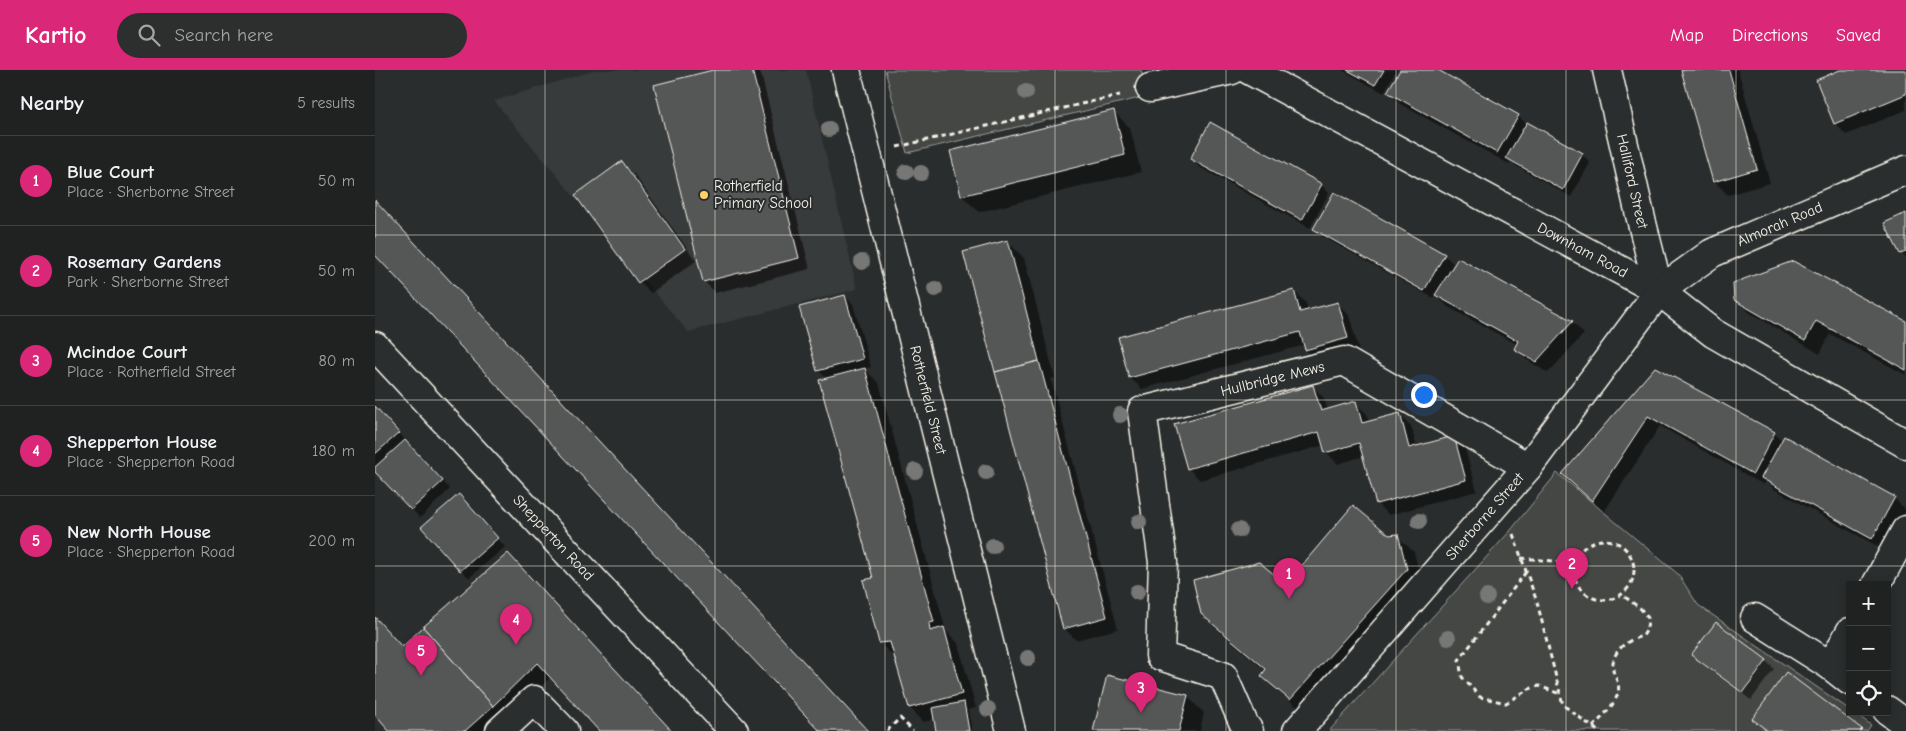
<!DOCTYPE html>
<html lang="en">
<head>
<meta charset="utf-8">
<style>
  body { margin:0; font-family:"Comic Neue",sans-serif; background:#2d2f2f; color:#f1f3f6 }
  .controls { position:absolute; right:15px; bottom:15px; display:grid; overflow:hidden; border-radius:0px; box-shadow:0 2px 8px #0003 }
  .controls button { width:45px; height:45px; display:grid; place-items:center; padding:0; border:0; border-bottom:1px solid #3d3f40; background:#202222; color:#f1f3f6; font:25px sans-serif }
  .you { position:absolute; left:1048px; top:324px; width:18px; height:18px; margin:-12px; border:4px solid #fff; border-radius:50%; background:#1a73e8; box-shadow:0 0 0 8px #1a73e833 }
  .badge { display:grid; place-items:center; width:32px; height:32px; border-radius:50%; background:#db2777; color:#fff; font-size:16px; font-weight:700 }
  .pin { position:absolute; translate:-50% -41px; filter:drop-shadow(0 1px 2px #0008) }
  .pin::after { content:''; position:absolute; top:26px; width:18px; height:15px; background:inherit; clip-path:polygon(0 0,100% 0,50% 100%) }
  .list { margin:0; padding:0; list-style:none }
  h2 { display:flex; justify-content:space-between; align-items:center; height:65px; margin:0; padding:0 20px; font-size:21px }
  h2 small { font-size:16px; font-weight:400; color:#a2a4a5 }
  .list li { display:grid; grid-template-columns:32px 1fr auto; gap:15px; align-items:center; box-sizing:border-box; height:90px; padding:0 20px; border-top:1px solid #3d3f40 }
  .list b { display:block; font-size:19px; white-space:nowrap }
  .list p { margin:0; font-size:16px; white-space:nowrap; color:#a2a4a5 }
  .list em { font-size:16px; font-style:normal; color:#a2a4a5 }
  .icon { flex:none; width:28px; height:28px; fill:none; stroke:currentColor; stroke-width:2; stroke-linecap:round; stroke-linejoin:round }
  .map { position:relative; flex:none; width:1531px; height:661px; overflow:hidden }
  header { display:flex; align-items:center; gap:30px; box-sizing:border-box; height:70px; padding:0 25px; background:#db2777; color:#fff }
  header strong { font-size:24px }
  nav { display:flex; gap:28px; margin-inline-start:auto; font-size:18px }
  .search { width:350px; height:45px; background:#2d2f2f; display:flex; align-items:center; gap:12px; box-sizing:border-box; padding:0 18px; border-radius:28px; color:#a2a4a5; font-size:19px }
  main { display:flex }
  aside { flex:1; background:#202222 }
  .map>svg:first-child { display:block }
  .built { fill:#373a3a }
  .green { fill:#444645; stroke:#9c9c96 }
  .shadow { fill:#0007 }
  .building { fill:#555756; stroke:#f4f1e8 }
  .lines { fill:none; stroke-linecap:round; stroke-linejoin:round }
  .minor-casing { stroke:#f4f1e8; stroke-width:31 }
  .path { stroke:#f4f1e8; stroke-width:3; stroke-dasharray:5 4; stroke-linecap:butt }
  .minor { stroke:#2a2d2e; stroke-width:28 }
  .tree { fill:#777875 }
  .grid { fill:none; stroke:#f4f1e8; stroke-width:1; stroke-opacity:0.55 }
  .poi-dot { fill:#ffd166; stroke:#2a2d2e; stroke-width:2 }
  .labels { text-anchor:middle; dominant-baseline:central; stroke-width:4; stroke-linejoin:round; paint-order:stroke }
  .street-label { font-size:15px; fill:#f4f1e8; stroke:#2a2d2e }
  .poi-label { font-size:15px; fill:#f4f1e8; stroke:#2a2d2e; text-anchor:start }
</style>
</head>
<body>
<header>
<strong>Kartio</strong>
<div class="search"><svg class="icon" aria-label="search" viewBox="0 0 24 24"><circle cx="10" cy="10" r="6"/><path d="M15 15l6 6"/></svg>Search here</div>
<nav><a>Map</a><a>Directions</a><a>Saved</a></nav>
</header>
<main>
<aside>
<h2>Nearby<small>5 results</small></h2>
<ul class="list">
<li><span class="badge">1</span><div><b>Blue Court</b><p>Place · Sherborne Street</p></div><em>50 m</em></li>
<li><span class="badge">2</span><div><b>Rosemary Gardens</b><p>Park · Sherborne Street</p></div><em>50 m</em></li>
<li><span class="badge">3</span><div><b>Mcindoe Court</b><p>Place · Rotherfield Street</p></div><em>80 m</em></li>
<li><span class="badge">4</span><div><b>Shepperton House</b><p>Place · Shepperton Road</p></div><em>180 m</em></li>
<li><span class="badge">5</span><div><b>New North House</b><p>Place · Shepperton Road</p></div><em>200 m</em></li>
</ul>
</aside>
<div class="map">
<svg width="1531" height="661" viewBox="0 0 1531 661">
  <rect width="100%" height="100%" fill="#2a2d2e"/>
  <filter id="ink" filterUnits="userSpaceOnUse"><feTurbulence type="fractalNoise" baseFrequency=".02" numOctaves="2"/><feDisplacementMap in="SourceGraphic" scale="10" xChannelSelector="R" yChannelSelector="G"/><feConvolveMatrix kernelMatrix="1 2 1 2 8 2 1 2 1" color-interpolation-filters="sRGB"/></filter>
  <g filter="url(#ink)">
    <polygon class="built" points="221,0 431,0 482,219 313,262 119,31"/>
    <g class="green">
      <polygon points="510,0 766,0 773,26 532,83"/>
      <polygon points="1182,403 1303,504 1323,535 1475,640 1475,642 1478,642 1496,655 1492,661 954,661 1136,460"/>
    </g>
    <g class="shadow">
      <polygon points="343,0 383,0 386,4 435,199 340,223 329,211"/>
      <polygon points="967,0 1021,0 1009,23"/>
      <polygon points="1026,0 1061,0 1143,46 1152,54 1207,84 1215,93 1196,127 1141,96 1136,91 1134,94 1025,34 1014,22"/>
      <polygon points="1307,0 1363,0 1395,113 1353,125 1339,111"/>
      <polygon points="1468,0 1531,0 1531,40 1471,65 1460,53"/>
      <polygon points="738,41 755,58 766,102 604,142 587,126"/>
      <polygon points="816,89 946,115 954,123 935,158 824,97"/>
      <polygon points="247,93 259,104 321,191 276,223 264,212"/>
      <polygon points="960,124 1069,185 1078,193 1070,208 1072,209 1083,189 1198,252 1209,264 1173,303 1152,290 1141,279 1143,275 1073,237 1060,224 1058,228 948,167 940,158"/>
      <polygon points="1531,144 1531,188 1526,183"/>
      <polygon points="633,172 649,188 680,308 676,309 743,559 701,570 689,558"/>
      <polygon points="919,221 931,233 933,241 962,233 974,245 984,280 942,291 931,280 930,275 767,319 755,308"/>
      <polygon points="470,226 478,234 496,297 489,299 504,313 571,561 583,573 601,638 593,640 597,661 563,661 560,649 549,652 535,638 521,587 519,587 505,573 499,508 452,309 444,301 426,238"/>
      <polygon points="1361,229 1531,252 1531,305 1455,264 1445,284 1375,243"/>
      <polygon points="1280,298 1399,363 1408,371 1409,368 1519,428 1531,440 1509,480 1399,419 1391,411 1389,415 1285,356 1229,442 1201,416"/>
      <polygon points="938,317 949,328 953,341 980,333 992,344 994,352 1024,344 1036,356 1042,378 1078,368 1090,379 1102,421 1014,445 1002,434 989,386 963,394 951,382 950,375 825,410 813,398"/>
      <polygon points="0,337 75,419 45,448 0,400"/>
      <polygon points="92,434 130,477 94,508 86,500"/>
      <polygon points="1022,466 1039,482 1048,517 932,646 887,606 891,601 844,561 827,544 911,516 1014,467"/>
      <polygon points="133,485 296,661 226,661 176,607 119,661 16,661 0,643 0,548 27,578"/>
      <polygon points="1318,585 1391,591 1399,599 1376,630 1326,593"/>
      <polygon points="812,626 829,643 825,661 720,661"/>
    </g>
    <g class="building">
      <polygon points="338,0 377,0 424,188 328,212 279,15"/>
      <polygon points="972,0 1009,0 1000,15"/>
      <polygon points="1025,0 1063,0 1144,45 1122,83 1012,22"/>
      <polygon points="1306,0 1354,0 1382,99 1338,112"/>
      <polygon points="1465,0 1531,0 1531,24 1459,54 1441,10"/>
      <polygon points="739,40 750,85 586,126 575,81"/>
      <polygon points="835,52 947,114 927,150 815,89"/>
      <polygon points="1152,52 1208,83 1188,120 1131,88"/>
      <polygon points="247,91 310,179 263,213 200,125"/>
      <polygon points="959,122 1070,184 1049,221 938,159"/>
      <polygon points="0,130 493,661 445,661 0,185"/>
      <polygon points="1531,143 1531,182 1525,184 1509,153"/>
      <polygon points="633,170 664,291 620,302 588,182"/>
      <polygon points="1083,188 1198,251 1161,292 1139,279 1143,271 1060,225"/>
      <polygon points="1418,191 1531,251 1531,300 1441,251 1430,271 1359,230 1358,213"/>
      <polygon points="919,220 925,242 963,232 973,268 930,280 925,262 754,308 743,267"/>
      <polygon points="470,225 488,289 442,301 424,237"/>
      <polygon points="664,291 732,547 688,559 620,302"/>
      <polygon points="1280,297 1400,362 1378,404 1273,346 1217,431 1187,404"/>
      <polygon points="490,298 559,552 554,553 555,561 569,557 587,624 534,638 515,572 504,573 488,510 498,508 444,310"/>
      <polygon points="938,315 946,341 981,331 987,353 1025,343 1034,378 1079,366 1091,410 1001,434 984,373 950,383 944,362 812,399 799,354"/>
      <polygon points="0,336 24,363 0,384"/>
      <polygon points="1409,366 1520,427 1497,469 1386,408"/>
      <polygon points="30,370 68,411 36,440 0,402 0,397"/>
      <polygon points="84,424 123,468 85,501 46,457"/>
      <polygon points="978,435 1014,465 1023,464 1032,499 915,630 886,606 891,599 826,544 818,510 884,492 911,514"/>
      <polygon points="133,483 297,661 224,661 162,593 118,636 48,557"/>
      <polygon points="0,547 27,577 48,557 118,636 90,661 14,661 0,645"/>
      <polygon points="1341,552 1392,590 1368,623 1316,585"/>
      <polygon points="1411,602 1487,659 1485,661 1393,661 1377,649"/>
      <polygon points="732,605 813,625 804,661 718,661"/>
      <polygon points="589,632 594,661 561,661 557,638"/>
    </g>
    <g class="lines">
      <defs>
        <g id="minor">
          <path id="s1" d="M471 0 636 661"/>
          <path id="s2" d="M874 0 1284 221 1338 263 1531 374"/>
          <path id="s3" d="M1232 0 1265 145 1284 221"/>
          <polyline points="775,18 857,0"/>
          <path id="s4" d="M0 276 359 661"/>
          <polyline points="1501,515 1531,460"/>
          <polyline points="1380,548 1456,596 1475,611"/>
          <polyline points="1456,596 1475,562"/>
          <polyline points="1512,640 1531,654"/>
          <polyline points="125,661 159,630 189,661"/>
          <path id="s5" d="M874 661 869 654 848 606 785 586 788 492 767 341 969 291 1153 397"/>
          <path id="s6" d="M922 661 1153 397 1284 221 1337 183 1531 100"/>
        </g>
      </defs>
      <use href="#minor" class="minor-casing"/>
      <g class="path">
        <polyline points="522,77 745,25"/>
        <polyline points="1138,464 1162,532 1188,635 1223,661"/>
        <circle cx="1229" cy="500" r="30"/>
        <polyline points="1146,488 1200,493"/>
        <polyline points="1151,502 1084,590 1087,607 1105,627 1131,633 1154,619 1164,616 1185,624"/>
        <path d="M1218 657C1226 648 1240 635 1243 623 1245 614 1242 612 1239 604 1233 584 1250 570 1268 566L1272 559 1273 548 1266 539 1246 524"/>
        <polyline points="512,661 525,648 538,661"/>
      </g>
      <use href="#minor" class="minor"/>
    </g>
    <g class="tree">
      <circle cx="651" cy="22" r="8"/>
      <circle cx="454" cy="59" r="8"/>
      <circle cx="531" cy="102" r="8"/>
      <circle cx="546" cy="103" r="8"/>
      <circle cx="487" cy="192" r="8"/>
      <circle cx="560" cy="219" r="8"/>
      <circle cx="745" cy="345" r="8"/>
      <circle cx="540" cy="401" r="8"/>
      <circle cx="611" cy="402" r="8"/>
      <circle cx="1044" cy="451" r="8"/>
      <circle cx="764" cy="452" r="8"/>
      <circle cx="864" cy="460" r="8"/>
      <circle cx="618" cy="476" r="8"/>
      <circle cx="762" cy="522" r="8"/>
      <circle cx="1112" cy="527" r="8"/>
      <circle cx="1073" cy="568" r="8"/>
      <circle cx="653" cy="588" r="8"/>
      <circle cx="613" cy="639" r="8"/>
    </g>
  </g>
  <path class="grid" d="M170 0V661M340 0V661M510 0V661M680 0V661M851 0V661M1021 0V661M1191 0V661M1361 0V661M0 165H1531M0 330H1531M0 496H1531"/>
  <circle class="poi-dot" cx="329" cy="125" r="5"/>
  <g class="labels">
    <g class="street-label">
      <text stroke="none"><textPath href="#s3" startOffset="114">Halliford Street</textPath></text>
      <text stroke="none"><textPath href="#s6" startOffset="709">Almorah Road</textPath></text>
      <text stroke="none"><textPath href="#s2" startOffset="379">Downham Road</textPath></text>
      <text stroke="none"><textPath href="#s5" startOffset="508">Hullbridge Mews</textPath></text>
      <text stroke="none"><textPath href="#s1" startOffset="340">Rotherfield Street</textPath></text>
      <text stroke="none"><textPath href="#s6" startOffset="285">Sherborne Street</textPath></text>
      <text stroke="none"><textPath href="#s4" startOffset="262">Shepperton Road</textPath></text>
    </g>
    <g class="poi-label">
      <text x="339" y="116">Rotherfield<tspan x="339" dy="17">Primary School</tspan></text>
    </g>
  </g>
</svg>
<div class="controls">
<button>+</button>
<button>−</button>
<button><svg class="icon" aria-label="locate" viewBox="0 0 24 24"><circle cx="12" cy="12" r="6"/><path d="M12 2v4M12 18v4M2 12h4M18 12h4"/></svg></button>
</div>
<div class="you"></div>
<div class="pin badge" style="left:914px;top:529px">1</div>
<div class="pin badge" style="left:1197px;top:519px">2</div>
<div class="pin badge" style="left:766px;top:643px">3</div>
<div class="pin badge" style="left:141px;top:575px">4</div>
<div class="pin badge" style="left:46px;top:606px">5</div>
</div>
</main>
</body>
</html>
